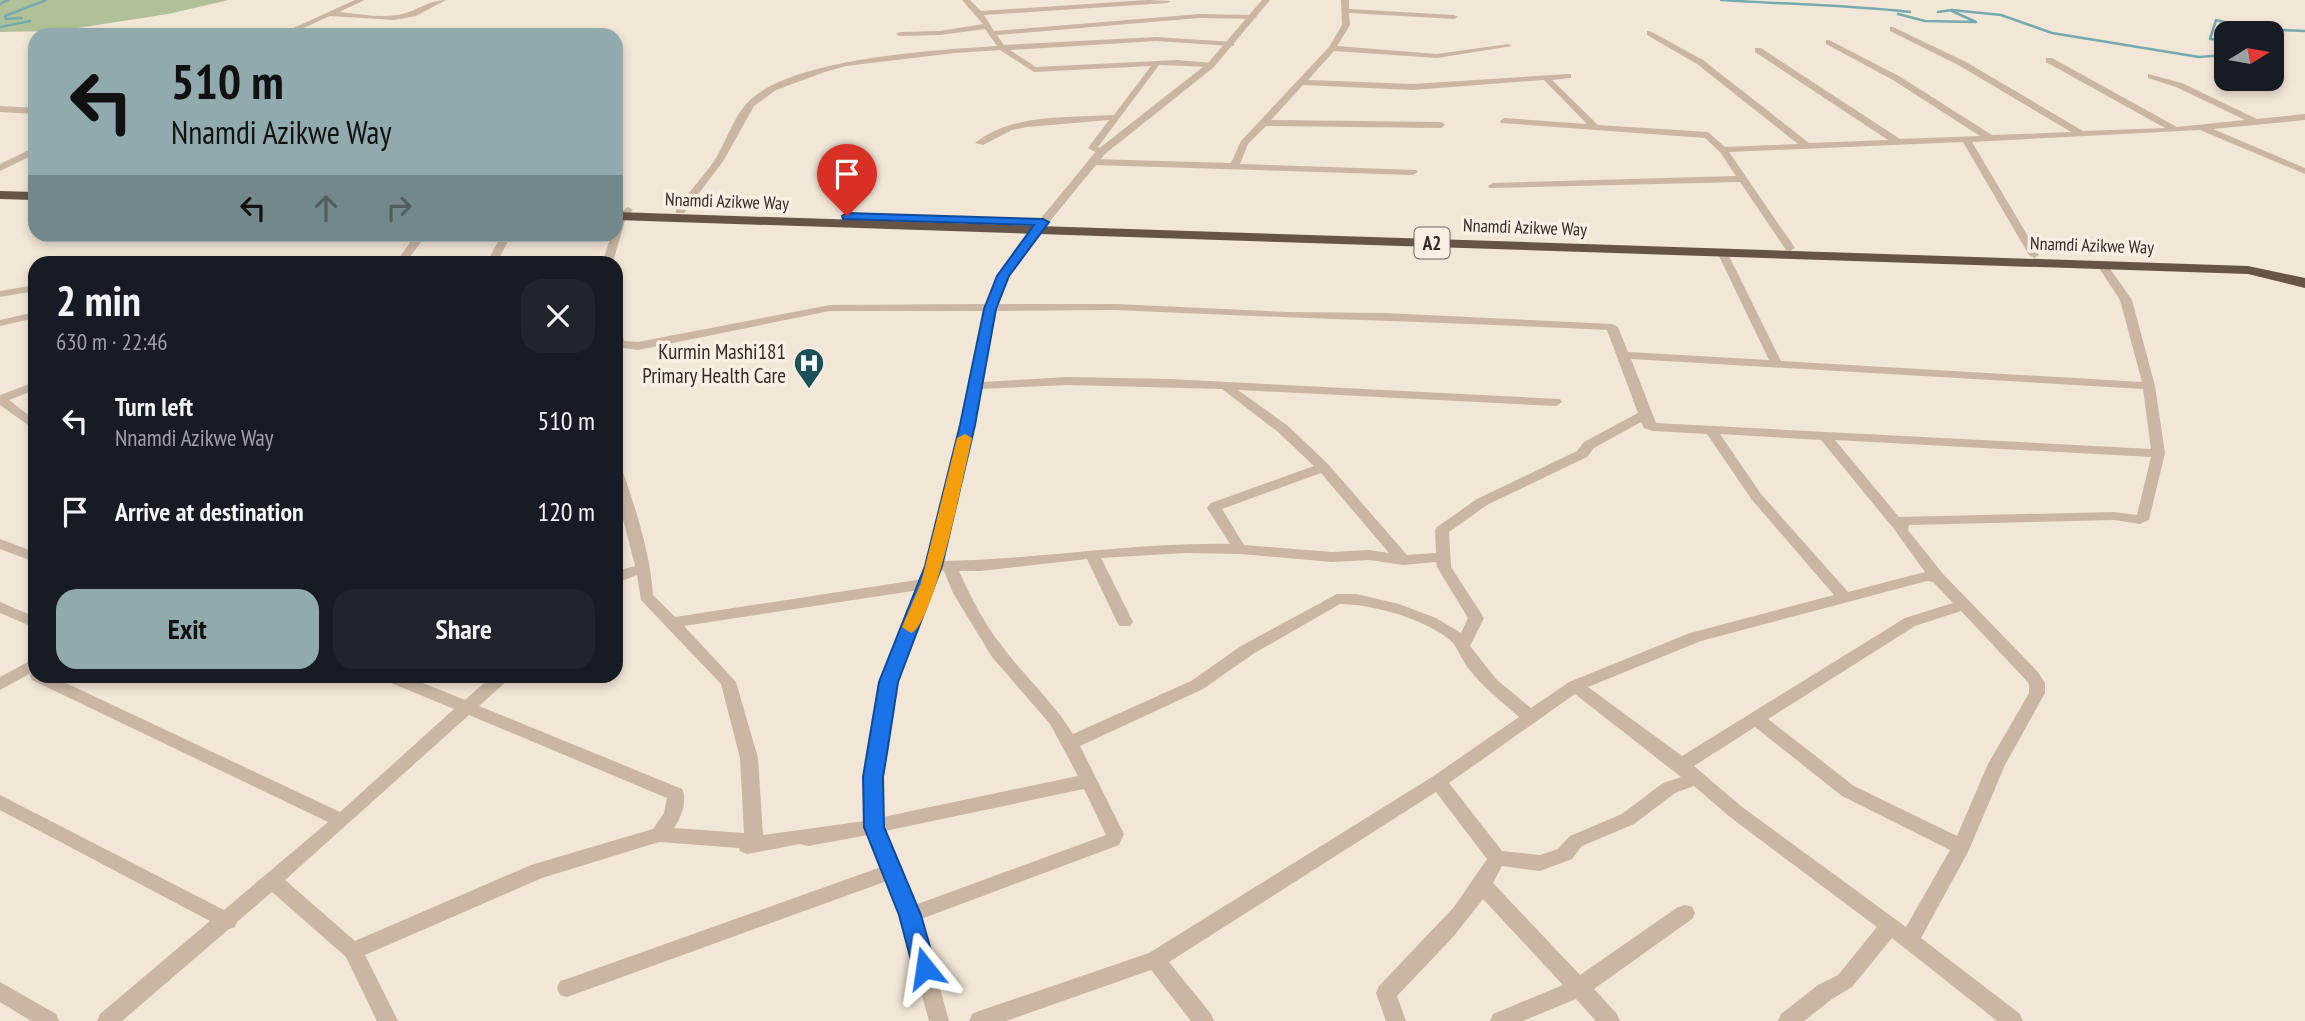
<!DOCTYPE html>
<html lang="en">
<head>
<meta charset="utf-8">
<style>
  body { margin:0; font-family:"PT Sans Narrow",sans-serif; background:#20242c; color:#f1f3f6; height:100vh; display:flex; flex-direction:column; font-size:26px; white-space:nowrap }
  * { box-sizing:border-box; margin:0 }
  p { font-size:23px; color:#9ea1a6 }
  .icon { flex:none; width:38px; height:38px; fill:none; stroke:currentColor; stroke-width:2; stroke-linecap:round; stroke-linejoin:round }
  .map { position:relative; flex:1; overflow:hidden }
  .panel { position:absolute; left:28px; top:256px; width:595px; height:427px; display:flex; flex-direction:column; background:#171b24; border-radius:21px; box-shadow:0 4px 10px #0003 }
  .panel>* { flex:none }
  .top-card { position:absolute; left:28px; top:28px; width:595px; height:214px; border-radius:21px; box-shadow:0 4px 10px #0003; background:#90aaae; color:#111; overflow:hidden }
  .needle { width:46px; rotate:79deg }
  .controls { position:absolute; left:2214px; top:21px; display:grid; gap:14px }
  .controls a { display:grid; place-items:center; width:70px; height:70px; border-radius:14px; background:#171b24; box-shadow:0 4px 10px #0003; font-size:35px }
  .pin { position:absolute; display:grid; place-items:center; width:60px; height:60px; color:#fff; margin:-72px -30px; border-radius:50% 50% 50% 0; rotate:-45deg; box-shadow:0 0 7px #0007 }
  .pin .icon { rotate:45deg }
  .me { position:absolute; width:77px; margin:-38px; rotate:345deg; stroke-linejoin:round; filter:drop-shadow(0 0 5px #0008) }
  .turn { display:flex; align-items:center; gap:24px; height:147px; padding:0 28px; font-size:32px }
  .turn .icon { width:91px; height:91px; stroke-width:2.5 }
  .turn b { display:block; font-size:49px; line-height:60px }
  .lanes { display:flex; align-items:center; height:66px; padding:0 28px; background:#0003; justify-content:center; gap:35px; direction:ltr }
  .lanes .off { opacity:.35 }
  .round { display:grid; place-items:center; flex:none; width:74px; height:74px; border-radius:21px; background:#20242c }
  .overview { display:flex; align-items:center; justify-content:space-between; height:119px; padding:0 28px }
  h1 { font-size:42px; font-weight:700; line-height:52px }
  .primary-button { display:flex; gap:14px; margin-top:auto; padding:14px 28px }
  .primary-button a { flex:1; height:80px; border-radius:21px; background:#90aaae; color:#111; font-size:28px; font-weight:700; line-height:80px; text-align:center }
  .primary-button a+a { background:#20242c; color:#f1f3f6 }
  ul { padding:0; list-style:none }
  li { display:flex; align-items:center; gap:21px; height:91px; padding:0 28px }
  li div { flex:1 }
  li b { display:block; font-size:26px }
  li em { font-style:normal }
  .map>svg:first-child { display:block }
  .green { fill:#b1c197 }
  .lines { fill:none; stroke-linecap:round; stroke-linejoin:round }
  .stream { stroke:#75abaf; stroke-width:2.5 }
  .minor { fill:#cab6a3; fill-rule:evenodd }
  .tertiary { fill:#cab6a3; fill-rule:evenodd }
  .trunk { fill:#665448; fill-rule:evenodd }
  .route { fill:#1a73e8; stroke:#114b97; stroke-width:2 }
  .slow { fill:#f59e0b }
  .labels { text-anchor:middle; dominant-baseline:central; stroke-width:7; stroke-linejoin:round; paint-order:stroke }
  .far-street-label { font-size:18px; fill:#342a25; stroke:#f9f0e3 }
  .shield { fill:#f9f0e3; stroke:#6f655e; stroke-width:2 }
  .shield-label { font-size:19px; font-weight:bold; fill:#342a25 }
  .poi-label { font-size:21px; fill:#342a25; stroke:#f9f0e3; text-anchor:end }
</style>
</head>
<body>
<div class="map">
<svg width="2305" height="1021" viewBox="0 0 2305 1021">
  <rect width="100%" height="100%" fill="#f2e6d7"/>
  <polygon class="green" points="0,0 229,0 168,14 58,31 0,32"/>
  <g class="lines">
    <g class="stream">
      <path d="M1721 0C1784 4 1847 5 1910 12"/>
      <polyline points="0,4 8,0"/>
      <polyline points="1938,12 1952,10 2001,15 2052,33 2199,57 2226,55"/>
      <polyline points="1898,14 1925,21 1976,22 1952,11"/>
      <polyline points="22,18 6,19 5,16 46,0"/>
      <polyline points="0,27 30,21"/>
      <polyline points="2226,41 2210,39 2216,20 2253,29 2305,31"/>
    </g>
    <g class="minor">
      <path d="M355 0H365L339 12C358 14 379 18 397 15 414 13 428 0 446 0L416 16 394 20 330 16 288 35H278Z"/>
      <path d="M962 0H970L981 11 1148 0 1171 1 1167 3 984 15 994 31 1199 14 1253 15 1257 17 1253 19 1199 18 997 35 1004 45 1156 37 1234 42V46H1231L1156 41 1010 50 1036 67 1177 60 1214 63V67H1211L1159 65 1098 147 1106 152 1101 155 1088 148 1109 120 1027 127 1012 130 983 145 975 143C1012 113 1069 118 1114 115L1151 66 1034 72 1000 50 955 53 846 66 825 72 776 90 754 106 724 160 684 213H676V209C689 192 704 176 716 158 726 141 735 115 748 102 791 58 936 50 997 46L985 29 940 35 900 36 896 34 900 32 940 31 983 24Z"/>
      <polygon points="1341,0 1349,0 1349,9 1454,15 1458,17 1454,19 1349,13 1350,25 1337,46 1437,54 1508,44 1512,46 1437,58 1334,51 1308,80 1413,84 1568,74 1571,74 1571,78 1552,80 1598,125 1708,132 1725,147 1798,144 1697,64 1647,35 1647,31 1650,31 1703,60 1809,143 1888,140 1755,52 1755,48 1761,48 1900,139 1980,136 1893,80 1826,44 1826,40 1829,40 1899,76 1992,135 2071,132 1960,66 1890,31 1890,27 1893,27 1966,62 2083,131 2165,128 2046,62 2046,58 2052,58 2177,127 2245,120 2176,87 2148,78 2148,74 2182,83 2257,119 2305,114 2305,120 2213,129 2305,168 2305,174 2200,130 1972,142 2039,255 2034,258 2029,255 1963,142 1729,152 1795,248 1790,251 1786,250 1740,182 1490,188 1488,186 1493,183 1736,176 1720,152 1705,138 1501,123 1500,121 1504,118 1587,124 1544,80 1413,90 1303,85 1271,120 1441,122 1445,125 1441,128 1266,126 1248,144 1240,164 1416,170 1418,172 1413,175 1093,165 1088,162 1093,159 1231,163 1241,141 1329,47 1342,25"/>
      <polygon points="0,106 35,108 35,114 0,112"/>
      <polygon points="35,147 35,154 0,171 0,164"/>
      <polygon points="628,207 633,210 626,217 613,262 603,262 611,234 616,234 616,216"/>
      <path d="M1037 227 1042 230 1008 276 998 304H1116L1286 312 1384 313 1612 324 1618 327 1628 352 1769 360 1717 252 1722 249 1727 252 1781 361 2142 382 2120 300 2097 265 2102 262 2106 263 2132 300 2155 386 2165 453 2149 520 2140 524 2114 520 1909 525 1908 530 1943 574 2038 672 2045 683V693L2005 765 1968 852 1921 938 2020 1014 2023 1021H1997L1892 938 1852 987 1832 999 1804 1021H1778L1781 1014 1818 985 1838 975 1877 927 1730 817 1694 786 1675 793 1634 824 1582 846 1572 859 1540 871 1502 866 1493 883 1580 975 1678 907 1685 905 1692 907 1695 913 1692 919 1594 989 1617 1014 1620 1021H1596L1576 999 1523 1021H1490L1493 1014 1563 985 1483 899 1454 936 1397 996 1406 1021H1386L1376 993 1379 986 1454 907 1487 859 1436 792 1169 962 1211 1014 1214 1021H1191L1151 970 1006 1021H969L972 1014 979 1011 1149 953 1432 777 1519 717C1501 701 1483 687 1468 668 1462 660 1458 648 1451 641 1426 619 1372 604 1340 604L1253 654 1203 689 1080 746 1124 834 1119 845 921 919 949 1021H929L900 915 887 881 567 997 560 995 557 988 560 981 567 979 881 867 868 835 808 846 800 844 747 854 740 851 739 848 659 842 542 878 365 955 398 1021H377L346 957 272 892 237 922 235 927 229 929 122 1021H97L100 1014 210 921 0 810V795L224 910 328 822 32 680 30 676 31 673 0 690V677L35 658V676H51L340 812 454 709 384 680 382 676H405L465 700 492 676H510L508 680 479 706 682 789C688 802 681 817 674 828L744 833 740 758 721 684 641 600 637 575 616 583V571L635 566 616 492V468L623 472C637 513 650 553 653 595L675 617 923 579 956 445 984 311H830L638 350 616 347V328L622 331 624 341 638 342 830 305 986 304 998 276 1033 228ZM1116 310C1280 318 1444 322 1607 330L1638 413 1584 442 1577 451 1477 499 1437 527 1435 530 1436 553 1407 555 1328 464 1288 426 1238 390 1556 406 1562 402 1560 399 1169 379 1068 377 982 382 995 311ZM1631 359 2143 389 2151 449 1656 423ZM1068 385 1222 389 1278 432 1314 466 1211 503 1207 508 1230 544C1133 542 1038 560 942 561L970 445 980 389ZM1641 422 1644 428 1653 431 1707 434 1752 500 1834 595 1690 633 1569 682 1531 708 1497 680 1470 646 1484 618 1451 567 1449 532 1487 505 1587 457 1594 448ZM1720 434 1821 440 1894 529 1925 572 1848 592 1761 494ZM1835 440 2151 457 2137 515 2114 512 1899 517ZM1321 473 1389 553 1369 550 1332 552 1244 545 1222 509ZM1185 553 1240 554 1332 562 1369 560 1403 565 1436 562 1437 567 1468 618 1461 633 1436 618 1399 604 1356 594H1337L1241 646 1191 681 1073 734C1054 703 1027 679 1005 650 986 627 971 598 959 571H980L1087 559 1117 622 1120 626H1130L1133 622 1101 558ZM940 570 944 571 953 593 992 657 1050 724 1078 776 883 817 882 777 897 682ZM1927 581 1933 582 1953 603 1905 618 1682 756 1588 687 1701 641ZM919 590 881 682 864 777 865 821 763 835 758 758 736 682 684 626ZM1961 611 2026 680 2029 684V693L1988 764 1957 836 1854 786 1768 719 1915 626ZM1575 694 1681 777 1663 783 1622 814 1570 836 1558 849 1540 855 1502 851 1449 783ZM469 715 667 798 664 813 653 829 531 865 355 941 285 880ZM1755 727 1842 796 1950 850 1906 927 1742 807 1694 766ZM1084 789 1106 835 915 905 885 831Z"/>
      <polygon points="416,234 427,234 406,262 396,262"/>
      <polygon points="502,234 512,234 497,262 487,262"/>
      <polygon points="35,285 35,291 0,297 0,291"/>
      <polygon points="35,312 35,318 0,326 0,320"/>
      <polygon points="35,382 35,390 9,400 35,420 35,430 0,405 0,395"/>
      <polygon points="0,539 35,552 35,562 0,549"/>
      <polygon points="0,602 35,617 35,628 0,613"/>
      <polygon points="0,982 56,1014 59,1021 31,1021 0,1002"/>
    </g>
    <polygon class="tertiary" points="1262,0 1270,0 1214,67 1105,154 1041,232 1033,232 1033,228 1097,150 1208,63"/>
    <g class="trunk">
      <polygon points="0,191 35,192 35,200 0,199"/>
      <polygon points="616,212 2248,266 2305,278 2305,288 2248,274 616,220"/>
    </g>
  </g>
  <polygon class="route" points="847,213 1043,219 1049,222 1009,276 996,309 975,425 942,566 898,682 887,753 883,777 884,827 921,915 936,968 933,975 925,978 916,975 913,968 899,915 864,827 863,777 867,753 879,682 925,566 960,425 984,309 997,276 1034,225 843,219 842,216"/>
  <path class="slow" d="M965 434 972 438C965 468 934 626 911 633L902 627 921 583 957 438Z"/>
  <defs>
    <g id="hospital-pin" transform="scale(1.575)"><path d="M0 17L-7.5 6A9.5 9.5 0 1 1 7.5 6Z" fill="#1a5057" stroke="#f9f0e3"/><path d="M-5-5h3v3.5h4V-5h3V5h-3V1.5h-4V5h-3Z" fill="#fff"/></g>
  </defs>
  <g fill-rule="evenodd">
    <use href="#hospital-pin" x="809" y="363"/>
  </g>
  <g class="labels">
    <g class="far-street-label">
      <text transform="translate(727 201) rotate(2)">Nnamdi Azikwe Way</text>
      <text transform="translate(1525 227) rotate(2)">Nnamdi Azikwe Way</text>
      <text transform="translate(2092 245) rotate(2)">Nnamdi Azikwe Way</text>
    </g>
    <rect class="shield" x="1414.5" y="227.5" width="35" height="31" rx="5"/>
    <g class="shield-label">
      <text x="1432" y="243">A2</text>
    </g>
    <g class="poi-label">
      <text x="786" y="351">Kurmin Mashi181<tspan x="786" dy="24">Primary Health Care</tspan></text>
    </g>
  </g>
</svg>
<div class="controls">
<a><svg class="needle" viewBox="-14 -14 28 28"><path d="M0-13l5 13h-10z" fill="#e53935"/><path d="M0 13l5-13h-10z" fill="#9ea1a6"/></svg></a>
</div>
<div class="pin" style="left:847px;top:216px;background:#d93025"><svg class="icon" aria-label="arrive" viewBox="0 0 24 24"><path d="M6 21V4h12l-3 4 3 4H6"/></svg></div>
<svg class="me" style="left:925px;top:968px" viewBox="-20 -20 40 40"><path d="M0-17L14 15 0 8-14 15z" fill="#1a73e8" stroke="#fff" stroke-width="4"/></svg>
<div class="top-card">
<div class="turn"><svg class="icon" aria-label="left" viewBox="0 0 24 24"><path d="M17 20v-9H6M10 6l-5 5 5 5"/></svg><div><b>510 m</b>Nnamdi Azikwe Way</div></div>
<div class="lanes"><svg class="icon" aria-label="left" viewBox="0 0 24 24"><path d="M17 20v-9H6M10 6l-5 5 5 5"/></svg><svg class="icon off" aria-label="ahead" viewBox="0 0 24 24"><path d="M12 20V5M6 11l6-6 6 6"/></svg><svg class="icon off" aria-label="right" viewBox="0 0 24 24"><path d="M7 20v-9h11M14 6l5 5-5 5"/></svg></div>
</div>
<section class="panel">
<div class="overview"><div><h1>2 min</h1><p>630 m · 22:46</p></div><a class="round"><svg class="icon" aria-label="close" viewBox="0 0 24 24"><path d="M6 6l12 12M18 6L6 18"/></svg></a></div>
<ul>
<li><svg class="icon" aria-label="left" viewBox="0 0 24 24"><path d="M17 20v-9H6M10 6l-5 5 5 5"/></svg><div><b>Turn left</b><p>Nnamdi Azikwe Way</p></div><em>510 m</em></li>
<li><svg class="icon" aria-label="arrive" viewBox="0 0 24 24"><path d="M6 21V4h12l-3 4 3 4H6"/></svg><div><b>Arrive at destination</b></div><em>120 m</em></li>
</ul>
<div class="primary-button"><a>Exit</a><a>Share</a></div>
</section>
</div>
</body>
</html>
